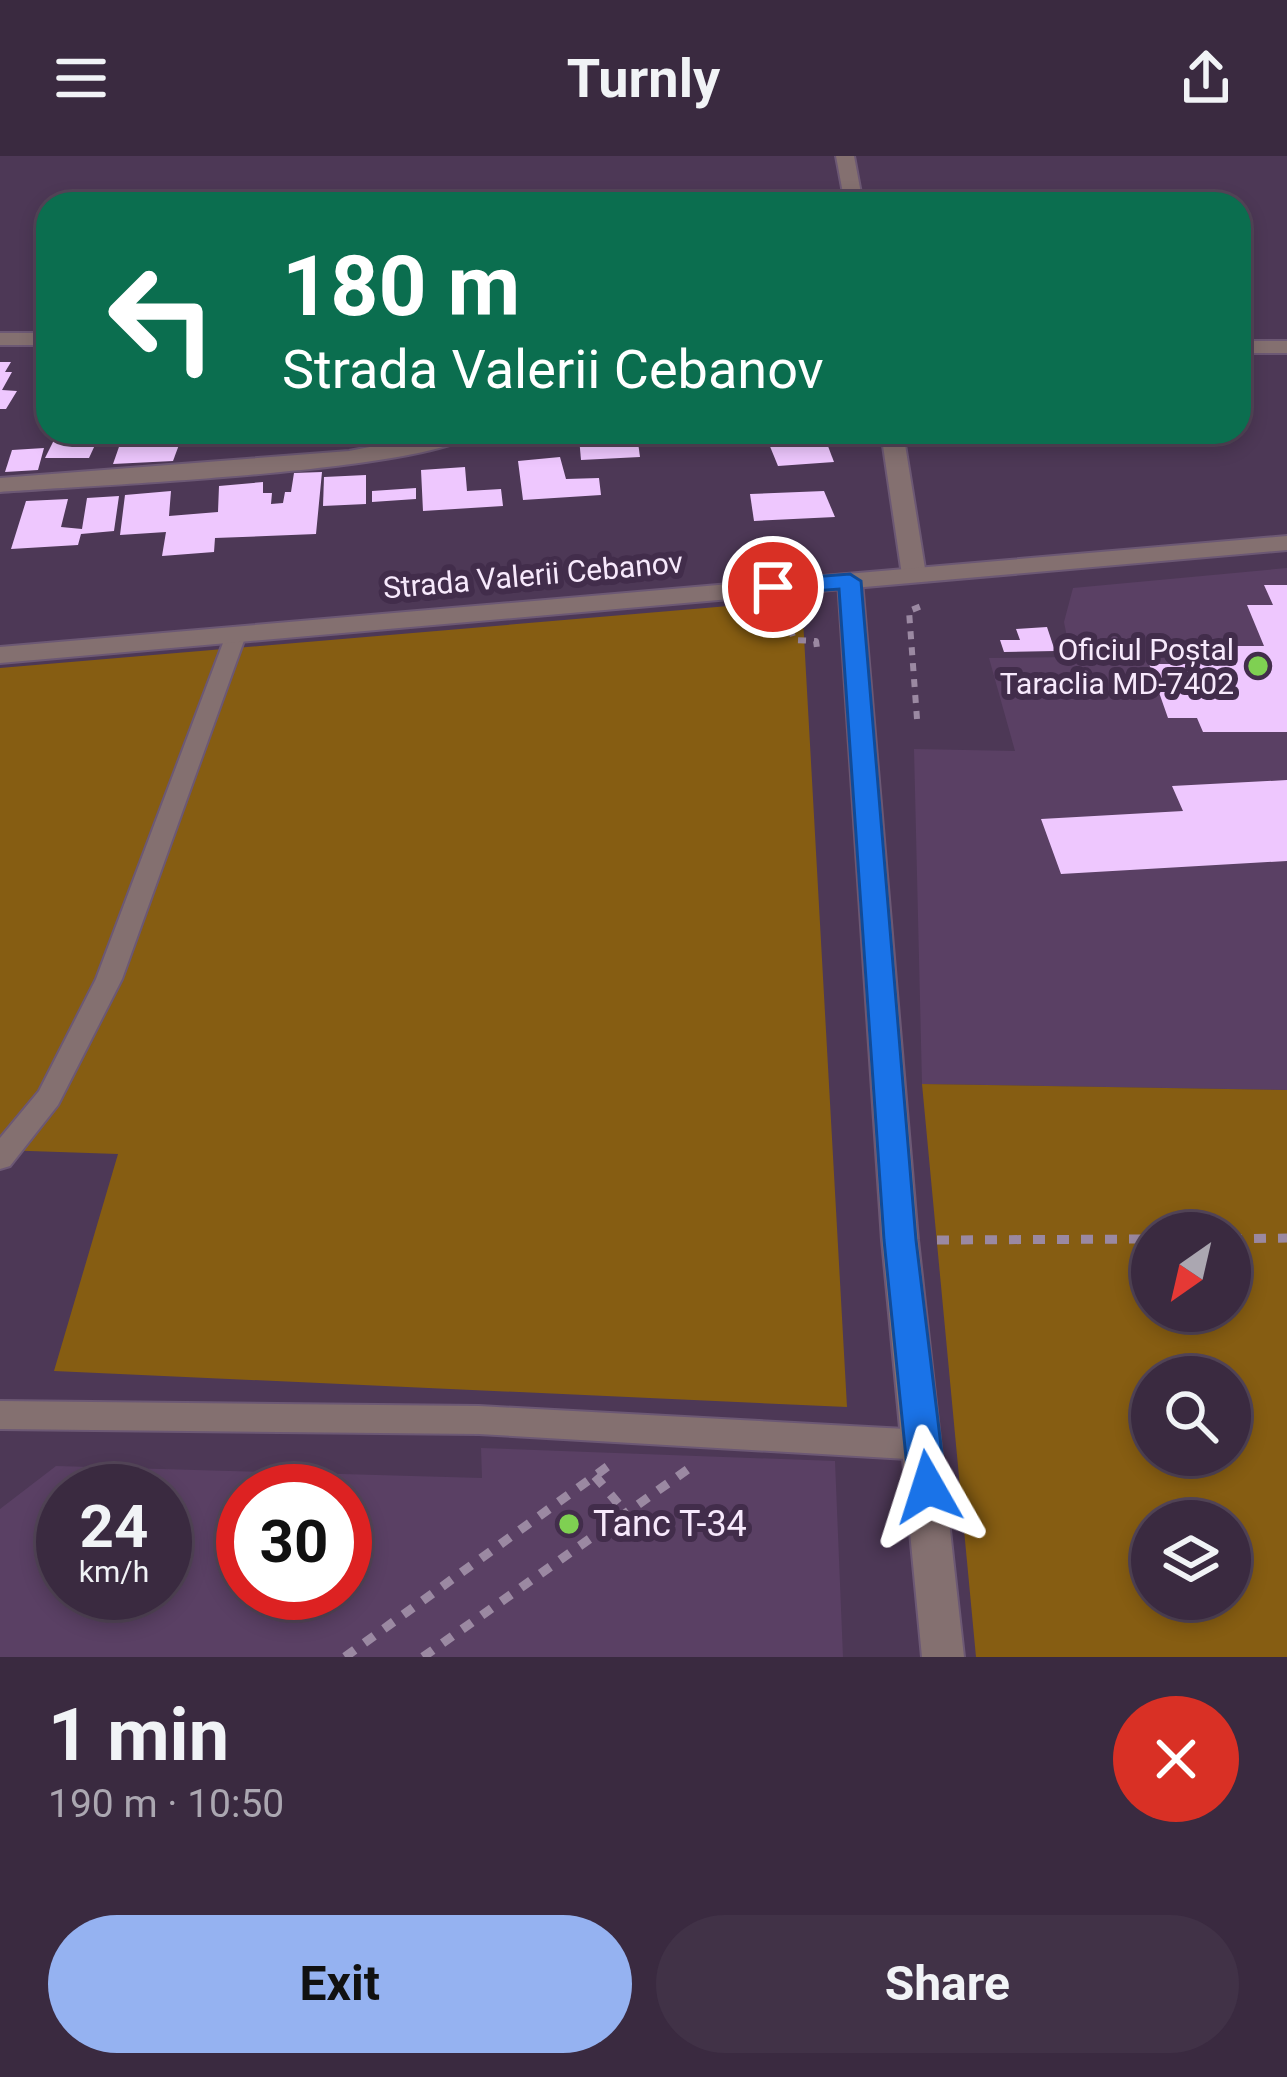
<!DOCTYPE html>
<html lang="en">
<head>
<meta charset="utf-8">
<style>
  body { margin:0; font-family:Roboto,sans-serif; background:#413247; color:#f1f3f6; height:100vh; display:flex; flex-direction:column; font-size:45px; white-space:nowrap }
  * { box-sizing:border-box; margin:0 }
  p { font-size:39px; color:#aba7b1 }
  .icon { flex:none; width:66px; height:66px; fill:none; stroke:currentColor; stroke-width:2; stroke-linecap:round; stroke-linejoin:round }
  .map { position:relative; height:1501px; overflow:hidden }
  .sheet { display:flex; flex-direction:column; background:#3a2a40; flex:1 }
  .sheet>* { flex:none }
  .top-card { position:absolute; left:36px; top:36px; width:1215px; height:252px; border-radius:36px; box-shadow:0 6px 18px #0003,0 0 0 3px #544659; background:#0b6e4f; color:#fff; overflow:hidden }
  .needle { width:78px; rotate:214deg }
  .tools { position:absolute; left:1131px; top:1056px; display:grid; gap:24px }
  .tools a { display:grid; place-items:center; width:120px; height:120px; border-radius:50%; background:#3a2a40; box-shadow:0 6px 18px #0003,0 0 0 3px #544659; font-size:60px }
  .speed { position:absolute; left:36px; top:1308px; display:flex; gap:24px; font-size:60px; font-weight:700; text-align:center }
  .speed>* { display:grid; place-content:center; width:156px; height:156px; border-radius:50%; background:#3a2a40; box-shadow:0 6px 18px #0003,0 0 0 3px #544659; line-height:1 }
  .speed small { font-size:30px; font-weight:400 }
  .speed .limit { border:18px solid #d22; background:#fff; color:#111 }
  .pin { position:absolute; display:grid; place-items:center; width:102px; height:102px; color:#fff; margin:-51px; border:6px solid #fff; border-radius:50%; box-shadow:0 3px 12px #0007 }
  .me { position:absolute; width:132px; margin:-66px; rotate:354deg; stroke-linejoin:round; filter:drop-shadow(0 0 9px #0008) }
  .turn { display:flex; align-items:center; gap:42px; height:252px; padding:0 48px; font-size:54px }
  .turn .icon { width:156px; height:156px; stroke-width:2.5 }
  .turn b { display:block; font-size:84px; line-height:102px }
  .round { display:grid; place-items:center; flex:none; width:126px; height:126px; border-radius:63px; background:#413247 }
  .overview { display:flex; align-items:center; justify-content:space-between; height:204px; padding:0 48px }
  h1 { font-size:72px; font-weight:700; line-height:90px }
  .primary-button { display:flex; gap:24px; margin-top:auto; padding:24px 48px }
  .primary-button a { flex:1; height:138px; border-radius:72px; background:#95b2f1; color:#111; font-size:48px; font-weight:700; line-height:138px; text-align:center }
  .primary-button a+a { background:#413247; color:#f1f3f6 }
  header { display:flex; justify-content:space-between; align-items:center; height:156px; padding:0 48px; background:#3a2a40; font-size:54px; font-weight:700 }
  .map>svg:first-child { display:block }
  .built { fill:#5a4064; fill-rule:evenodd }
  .green { fill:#865d12; fill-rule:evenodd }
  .building { fill:#eec7fe }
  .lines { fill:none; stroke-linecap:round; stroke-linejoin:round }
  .service-casing { stroke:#6c5874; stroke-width:4 }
  .minor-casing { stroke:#6c5874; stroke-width:4 }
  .tertiary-casing { stroke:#6c5874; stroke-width:4 }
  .path-far1 { stroke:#9b89a2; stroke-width:6; stroke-dasharray:8 8; stroke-linecap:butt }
  .path { stroke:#9b89a2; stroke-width:9; stroke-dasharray:12 12; stroke-linecap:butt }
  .service { fill:#847070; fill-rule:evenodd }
  .minor { fill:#847070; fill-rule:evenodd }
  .tertiary { fill:#847070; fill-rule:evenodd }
  .route { fill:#1a73e8; stroke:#114b97; stroke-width:3 }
  .poi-dot { fill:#7fd052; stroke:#422d4b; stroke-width:4.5 }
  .labels { text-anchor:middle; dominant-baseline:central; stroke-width:12; stroke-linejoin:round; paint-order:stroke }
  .street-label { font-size:30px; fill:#f7e9fc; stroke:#422d4b }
  .poi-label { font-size:30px; fill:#f7e9fc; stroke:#422d4b; text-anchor:end }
  .near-poi-label { font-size:36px; fill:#f7e9fc; stroke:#422d4b; text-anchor:start }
</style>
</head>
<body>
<header><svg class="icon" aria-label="menu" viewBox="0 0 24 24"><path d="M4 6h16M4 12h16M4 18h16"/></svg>Turnly<svg class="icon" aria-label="share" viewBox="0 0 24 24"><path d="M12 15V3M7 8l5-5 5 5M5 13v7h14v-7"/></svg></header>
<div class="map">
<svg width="1287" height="1501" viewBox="0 0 1287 1501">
  <rect width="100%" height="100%" fill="#4d3856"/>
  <g class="built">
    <polygon points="1287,412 1287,934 922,928 914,593 1015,595 989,502 1071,501 1064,466 1073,432"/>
    <path d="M481 1292 835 1305 843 1501H0V1353L56 1310 482 1322ZM63 1335H165V1437H63ZM243 1335H345V1437H243Z"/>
  </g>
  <g class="green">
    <polygon points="765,447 803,463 847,1251 54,1215 118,998 0,994 0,512"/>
    <path d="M922 928 1287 934V1501H976ZM1152 1077H1230V1155H1152ZM1152 1221H1230V1299H1152ZM1152 1365H1230V1443H1152Z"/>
  </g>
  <g class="building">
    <polygon points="947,39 948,48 898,48 895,40"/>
    <polygon points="0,206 11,206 5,216 12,216 2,234 17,235 6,253 0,253"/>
    <polygon points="58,276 101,276 89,302 45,302"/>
    <polygon points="256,276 299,276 295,290 251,290"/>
    <polygon points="637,279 640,301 581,304 579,281"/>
    <polygon points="826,285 834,306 778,310 769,288"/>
    <polygon points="180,286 173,305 113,308 120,288"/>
    <polygon points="44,292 38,314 5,316 12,294"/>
    <polygon points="560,301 566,323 599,322 601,339 523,344 518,305"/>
    <polygon points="465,311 467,335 501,333 503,350 423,355 421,314"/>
    <polygon points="322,316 316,378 215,382 214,396 162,400 166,376 120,379 125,339 171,335 169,360 218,356 219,330 263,326 263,337 272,337 271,348 283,347 285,336 291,336 294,317"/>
    <polygon points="366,319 366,348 323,350 324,321"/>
    <polygon points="416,332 416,343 372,346 372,335"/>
    <polygon points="824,335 835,361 754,365 750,338"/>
    <polygon points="119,340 114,375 81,378 78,389 11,393 26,345 68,343 61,371 82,373 87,342"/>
    <polygon points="1264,429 1287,429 1287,576 1203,576 1197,562 1168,562 1149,508 1187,508 1180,490 1264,490 1247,449 1273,449"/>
    <polygon points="1047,471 1055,495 1004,496 1000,484 1020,484 1016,473"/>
    <polygon points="1287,624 1287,705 1061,718 1041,663 1183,655 1172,630"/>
  </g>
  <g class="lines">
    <g class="service-casing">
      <g id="service">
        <polygon points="236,473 246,479 122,823 58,949 10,1010 0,1013 0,982 39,935 96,823 226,479"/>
        <polygon points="0,1245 479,1250 924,1274 935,1279 940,1289 935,1299 924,1304 479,1278 0,1273"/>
      </g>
    </g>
    <g class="minor-casing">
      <g id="minor">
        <polygon points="836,0 854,0 863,48 845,48"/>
        <rect x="0" y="177" width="48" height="12"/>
        <rect x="1239" y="185" width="48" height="12"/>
        <path d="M447 276H477C433 316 79 330 0 336V322L349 295Z"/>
        <polygon points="881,276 903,276 926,419 923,424 914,426 902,419"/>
        <polygon points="850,418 862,425 918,1084 964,1501 922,1501 882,1084 838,425"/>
      </g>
    </g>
    <g class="tertiary-casing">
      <polygon id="tertiary" points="1287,380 1287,394 0,507 0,491"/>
    </g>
    <g class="path-far1">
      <polyline points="781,461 788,465 794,484 816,485 817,492"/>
      <polyline points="917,563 909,455 924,449"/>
    </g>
    <g class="path">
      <polyline points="1230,1083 1287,1082"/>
      <polyline points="937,1084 1152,1083"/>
      <polyline points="595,1320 626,1357"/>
      <polyline points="345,1501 611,1308"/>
      <polyline points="423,1501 691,1311"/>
    </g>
    <use href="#service" class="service"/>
    <use href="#minor" class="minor"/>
    <use href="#tertiary" class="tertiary"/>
  </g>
  <polygon class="route" points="850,418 861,425 916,1084 946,1331 940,1343 928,1348 915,1343 909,1331 884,1084 839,433 773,438 762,431 773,424"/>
  <g class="poi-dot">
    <circle cx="1258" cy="510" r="12"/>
    <circle cx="569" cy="1368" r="12"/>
  </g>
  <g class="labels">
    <g class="street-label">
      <text transform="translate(533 419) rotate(-5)">Strada Valerii Cebanov</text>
    </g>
    <g class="poi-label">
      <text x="1234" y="493">Oficiul Poștal<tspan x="1234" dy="34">Taraclia MD-7402</tspan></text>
    </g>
    <g class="near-poi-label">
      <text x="593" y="1368">Tanc T-34</text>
    </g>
  </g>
</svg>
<div class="tools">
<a><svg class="needle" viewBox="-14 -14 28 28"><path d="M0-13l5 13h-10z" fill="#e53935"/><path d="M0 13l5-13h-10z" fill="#aba7b1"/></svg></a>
<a><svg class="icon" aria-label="search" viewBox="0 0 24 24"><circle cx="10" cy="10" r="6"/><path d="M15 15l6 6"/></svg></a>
<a><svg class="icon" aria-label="layers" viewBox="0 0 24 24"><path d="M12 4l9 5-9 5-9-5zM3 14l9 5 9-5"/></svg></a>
</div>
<div class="speed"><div>24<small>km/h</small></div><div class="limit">30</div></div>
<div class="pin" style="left:773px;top:431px;background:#d93025"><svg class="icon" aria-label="arrive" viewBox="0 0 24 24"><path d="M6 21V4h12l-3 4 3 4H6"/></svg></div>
<svg class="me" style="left:928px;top:1331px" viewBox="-20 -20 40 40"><path d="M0-17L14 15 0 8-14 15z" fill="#1a73e8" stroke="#fff" stroke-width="4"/></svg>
<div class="top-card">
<div class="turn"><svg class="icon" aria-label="left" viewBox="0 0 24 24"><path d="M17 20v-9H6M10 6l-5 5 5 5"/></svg><div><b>180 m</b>Strada Valerii Cebanov</div></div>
</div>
</div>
<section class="sheet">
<div class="overview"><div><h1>1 min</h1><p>190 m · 10:50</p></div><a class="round" style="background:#d93025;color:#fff"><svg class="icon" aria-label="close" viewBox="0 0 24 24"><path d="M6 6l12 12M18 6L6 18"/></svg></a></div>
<div class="primary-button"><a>Exit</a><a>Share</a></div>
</section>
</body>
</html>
